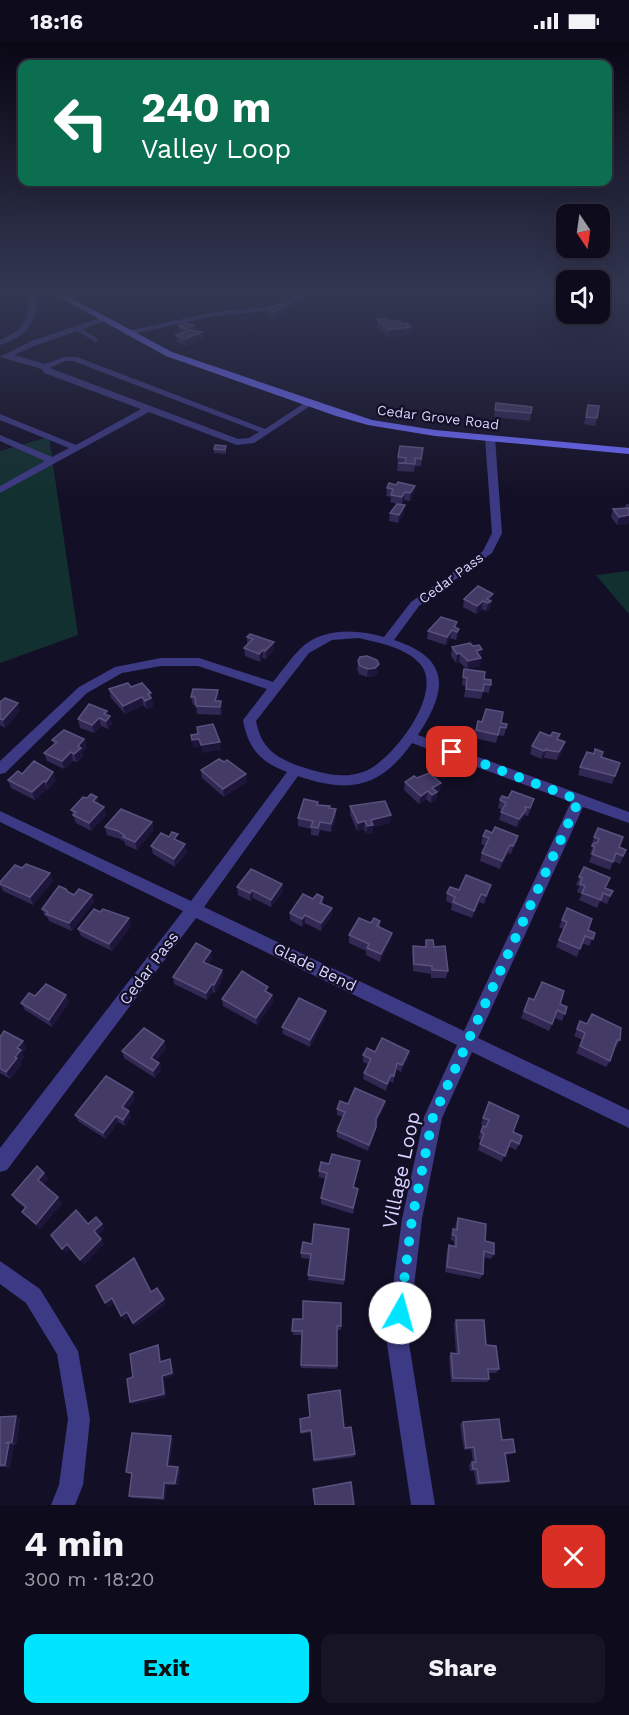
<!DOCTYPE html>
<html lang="en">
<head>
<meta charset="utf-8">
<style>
  body { margin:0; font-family:"Work Sans",sans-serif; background:#171425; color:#f1f3f6; height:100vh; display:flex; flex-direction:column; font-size:22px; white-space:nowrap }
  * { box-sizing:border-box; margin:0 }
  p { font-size:20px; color:#9b9ba3 }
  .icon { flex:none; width:33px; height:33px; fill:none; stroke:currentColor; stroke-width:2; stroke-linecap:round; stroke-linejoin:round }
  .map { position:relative; height:1463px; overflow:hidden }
  .details { display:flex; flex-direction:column; background:#0e0b1c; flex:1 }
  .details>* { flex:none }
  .guide { position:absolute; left:18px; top:18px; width:594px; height:126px; border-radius:12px; box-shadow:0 6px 24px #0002,0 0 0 2px #2e2b3b; background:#0b6e4f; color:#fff; overflow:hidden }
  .needle { width:39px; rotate:167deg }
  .controls { position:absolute; left:556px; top:162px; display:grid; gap:12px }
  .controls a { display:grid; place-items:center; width:54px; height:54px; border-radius:12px; background:#0e0b1c; box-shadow:0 6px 24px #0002,0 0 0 2px #2e2b3b; font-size:30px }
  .pin { position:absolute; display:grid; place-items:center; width:51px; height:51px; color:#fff; margin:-26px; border-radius:12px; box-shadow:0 3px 9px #0006 }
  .me { position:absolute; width:66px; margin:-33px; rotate:7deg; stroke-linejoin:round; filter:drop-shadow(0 0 4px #0008) }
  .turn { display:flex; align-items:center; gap:21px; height:126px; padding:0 24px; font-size:27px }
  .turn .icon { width:78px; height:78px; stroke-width:2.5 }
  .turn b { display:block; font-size:42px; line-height:51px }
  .round { display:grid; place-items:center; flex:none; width:63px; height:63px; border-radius:12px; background:#171425 }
  .overview { display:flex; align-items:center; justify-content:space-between; height:102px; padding:0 24px }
  h1 { font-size:36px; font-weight:700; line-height:45px }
  .button { display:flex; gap:12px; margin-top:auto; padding:12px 24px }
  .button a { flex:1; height:69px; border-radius:12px; background:#00e5ff; color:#111; font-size:24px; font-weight:700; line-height:69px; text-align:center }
  .button a+a { background:#171425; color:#f1f3f6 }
  .status { display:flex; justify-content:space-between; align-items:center; height:42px; padding:0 30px; background:#0e0b1c; direction:ltr }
  .status svg { height:16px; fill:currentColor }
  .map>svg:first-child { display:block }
  .green { fill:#12302f }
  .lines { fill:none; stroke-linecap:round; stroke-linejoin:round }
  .service { stroke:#3d3a85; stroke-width:4 }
  .minor { fill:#3d3a85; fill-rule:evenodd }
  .secondary { fill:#6f6bff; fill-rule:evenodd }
  .wall { fill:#312854 }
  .shaded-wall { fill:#1d163a }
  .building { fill:#433a66; stroke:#5a527e; stroke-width:1.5 }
  .route { stroke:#00e5ff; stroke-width:10; stroke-dasharray:0 18 }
  .labels { text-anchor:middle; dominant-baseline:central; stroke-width:4.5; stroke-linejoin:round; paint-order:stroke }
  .far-street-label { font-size:14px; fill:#d9d4ff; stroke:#130f26 }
  .street-label { font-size:16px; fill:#d9d4ff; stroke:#130f26 }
  .near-street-label { font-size:20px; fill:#d9d4ff; stroke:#130f26 }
</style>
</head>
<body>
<div class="status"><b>18:16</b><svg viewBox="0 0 49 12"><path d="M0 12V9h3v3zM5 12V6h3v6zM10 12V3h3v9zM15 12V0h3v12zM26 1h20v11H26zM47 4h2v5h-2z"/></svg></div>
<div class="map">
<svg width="629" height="1463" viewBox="0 0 629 1463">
  <rect width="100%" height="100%" fill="#130f26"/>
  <g class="green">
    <polygon points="49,395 78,593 0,621 0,409"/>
    <polygon points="629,529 629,572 596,533"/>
  </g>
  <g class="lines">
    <g class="service">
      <polyline points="76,286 96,298"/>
      <polyline points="127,291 215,272 265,267 286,262 300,254 302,250"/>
    </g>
    <g class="minor">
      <path d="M31 250H39C34 281 31 293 0 303V298C27 286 27 278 31 250Z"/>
      <path d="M103 275 107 277 106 279 37 303 14 313 45 322 64 315H77L265 387 306 360 313 362 254 401 237 403 149 370 0 451V444L45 419 0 399V393L52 415 69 406 0 378V372L76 403 141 367 44 331 42 327 0 315 31 299ZM65 319H73L259 390 249 396 238 397 50 326Z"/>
      <path d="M490 393 495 396 502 491 492 511 419 564 394 598C452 617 447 649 418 693L629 770V781L583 765 478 996 629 1068V1086L472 1010 442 1076 422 1177 408 1295 435 1463H411L386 1295 402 1177 424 1075 457 1003 196 876 7 1128 0 1130V1106L183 869 0 780V769L191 859 287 730C260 720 248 706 243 678L267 647 198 624H161L122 631 87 651 5 731 0 732V719L79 645 115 625 161 616H199L273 640C282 629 290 617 300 607 322 585 357 587 384 595L411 560 483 509 492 491 485 396ZM359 596C380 601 407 606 421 623 444 652 391 721 363 730 340 738 318 730 296 723 273 714 261 704 256 679L309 611 332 598ZM412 701 571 760 464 989 204 865 298 734C350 752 380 746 412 701Z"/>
      <polygon points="0,1219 40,1247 78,1309 90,1377 83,1443 75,1463 51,1463 59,1443 68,1377 57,1312 26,1261 0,1242"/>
    </g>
    <polygon class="secondary" points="50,250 60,250 172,310 372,378 435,388 629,406 629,412 435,394 368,383 336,374 166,314"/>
  </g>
  <g class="wall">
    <polygon points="265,267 286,272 273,277 266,274"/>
    <polygon points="377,277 402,282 411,292 387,295 377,284"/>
    <polygon points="179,284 194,284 195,289 202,290 203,297 186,304 177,300 176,293 180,292"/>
    <polygon points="496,361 531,371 530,379 494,375"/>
    <polygon points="588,363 597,376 595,384 584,382"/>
    <polygon points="226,404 226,412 214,411 214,407"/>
    <polygon points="423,406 421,424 415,424 414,430 397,429 398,415"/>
    <polygon points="415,444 414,452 410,459 404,458 402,463 404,471 398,481 389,479 390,471 397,462 390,460 391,455 386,454 387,446"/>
    <polygon points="626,462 629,462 629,481 617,483 611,475 613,467 625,466"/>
    <polygon points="464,557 492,560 491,561 490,567 486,569 482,567 476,572 463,565"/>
    <polygon points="457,580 456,586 458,595 456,598 450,596 446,603 427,597 428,589"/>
    <polygon points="247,595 274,600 274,608 266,617 263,616 260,620 245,614 244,606 247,603"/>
    <polygon points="452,605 481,615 480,624 467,627 459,620 456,621 451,614"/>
    <polygon points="358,619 378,630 375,634 367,635 359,632 357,627"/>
    <polygon points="464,627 484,637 491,638 489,651 483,650 481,657 464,655 466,644 462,643"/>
    <polygon points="131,645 151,651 153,664 147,667 143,663 125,672 111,656 109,647"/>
    <polygon points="191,655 219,656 218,659 221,659 222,667 221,673 197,672 196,663 193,663"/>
    <polygon points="0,660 20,669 5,686 0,683"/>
    <polygon points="107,669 112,682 108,687 101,684 94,691 80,686 78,677"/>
    <polygon points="478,679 507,682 504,694 498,693 496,701 474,696"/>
    <polygon points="84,697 87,706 82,710 83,714 77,720 73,719 64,727 47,719 44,711 54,703 52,698"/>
    <polygon points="559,697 563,708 557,718 544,716 544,715 541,717 530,712 532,704"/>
    <polygon points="601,715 620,721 612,742 578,733 580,725"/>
    <polygon points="224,720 247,740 224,755 202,736 201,728"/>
    <polygon points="22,732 56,738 48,748 47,747 35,758 11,746 8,738"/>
    <polygon points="417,736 440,749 437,750 436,758 431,761 426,757 419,762 404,748 405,740"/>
    <polygon points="97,755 99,762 106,773 91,789 76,781 71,768 87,756"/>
    <polygon points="500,758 532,766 528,774 525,773 517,785 499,778 502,768 498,766"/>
    <polygon points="318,763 336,767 336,775 331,790 320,788 318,794 311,793 311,787 298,784 298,776"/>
    <polygon points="350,764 391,773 390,781 373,785 373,791 366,792 364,787 357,789 350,772"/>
    <polygon points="152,780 153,788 137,808 125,803 125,800 120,797 107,793 105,785"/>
    <polygon points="598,786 619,805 626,808 620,822 613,819 610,828 589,820 592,813 590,812 593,804 591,803"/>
    <polygon points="492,791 518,794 516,802 511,812 508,811 500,827 480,819 482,811 486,804 481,802 483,794"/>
    <polygon points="169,795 179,799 187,810 175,825 153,812 151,804"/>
    <polygon points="584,825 605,846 613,849 607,862 600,859 597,866 579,858 582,852 577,850 579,844 576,843"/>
    <polygon points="53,839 33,863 3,849 0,843 0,840"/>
    <polygon points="237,845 283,849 271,865 253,856 250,859 238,853"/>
    <polygon points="459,848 489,851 484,862 479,860 472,876 451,868 452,862 446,859 447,851"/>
    <polygon points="68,850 74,853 92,853 94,860 72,889 49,879 48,876 45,874 42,867"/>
    <polygon points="323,855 323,862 332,866 331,874 321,889 305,881 302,885 290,878 290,871 313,857"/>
    <polygon points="567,866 588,888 595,891 589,904 582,901 577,915 556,905 563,887 559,885"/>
    <polygon points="100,870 131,884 112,909 81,894 78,887"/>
    <polygon points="380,879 380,885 391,898 380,920 366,913 366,909 349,901 349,893 371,881"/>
    <polygon points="426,898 434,905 448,929 446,936 431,936 431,932 413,929 412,912 413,904 425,905"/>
    <polygon points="212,917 208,922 222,928 223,935 215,951 213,950 207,958 174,942 173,935"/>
    <polygon points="268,951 272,953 273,960 257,983 223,964 222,957"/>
    <polygon points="35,954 69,960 52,985 25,968 21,961"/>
    <polygon points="529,956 534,958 560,962 567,965 562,979 555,976 549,989 521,976"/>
    <polygon points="326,969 325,976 310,1005 283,992 282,985"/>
    <polygon points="580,979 620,998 616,1005 614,1005 610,1019 606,1025 576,1011 582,998 574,994"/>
    <polygon points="0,995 26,1006 22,1011 24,1015 20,1021 21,1023 10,1037 0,1031"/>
    <polygon points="164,999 166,1006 156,1019 159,1021 161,1028 155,1036 124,1016 122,1009"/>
    <polygon points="409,1009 408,1016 401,1030 396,1027 393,1041 390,1039 386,1049 363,1037 364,1031 368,1022 363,1020 363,1013 375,1010"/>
    <polygon points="135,1057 127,1068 131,1075 125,1084 118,1080 106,1097 79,1080 75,1073"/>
    <polygon points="385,1059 384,1066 376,1081 375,1091 368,1109 337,1095 337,1089 343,1075 337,1073 337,1067 348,1062"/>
    <polygon points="489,1060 513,1090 519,1102 516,1108 508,1104 502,1120 478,1108 481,1098 478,1096 481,1090 486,1085 481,1082"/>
    <polygon points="329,1122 359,1125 354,1145 358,1147 353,1172 321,1162 321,1156 326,1137 319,1135 319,1129"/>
    <polygon points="44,1131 48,1137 43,1143 62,1161 40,1187 27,1175 22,1170 25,1166 16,1159 12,1153"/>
    <polygon points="458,1176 485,1199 494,1212 491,1217 484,1215 483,1232 480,1237 445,1230 447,1208 449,1203 454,1205 454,1199 451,1198 451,1192 453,1187 455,1187 456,1181"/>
    <polygon points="349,1187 344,1243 308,1238 310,1217 301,1216 301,1211 312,1202"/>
    <polygon points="293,1277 341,1284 341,1288 337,1288 337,1327 301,1326 302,1293 293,1293"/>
    <polygon points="456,1278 486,1303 499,1327 496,1331 489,1331 489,1337 487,1340 451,1340 449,1315 451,1311 456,1311 454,1282"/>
    <polygon points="0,1375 20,1376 17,1402 12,1403 14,1404 10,1425 0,1425"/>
    <polygon points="310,1375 344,1386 355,1412 354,1415 314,1420 311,1390 301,1392 300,1377"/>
    <polygon points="463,1380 502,1398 515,1410 512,1412 505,1413 509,1439 506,1441 476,1443 474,1429 470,1429 469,1422 473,1420 471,1407 464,1408 460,1382"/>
    <polygon points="173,1396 169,1425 180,1427 178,1443 167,1443 165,1458 132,1456 129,1454 132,1432 129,1432 126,1430"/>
  </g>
  <g class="shaded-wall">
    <polygon points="285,265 286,272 273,277 273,270"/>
    <polygon points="194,284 195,291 187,294 186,287"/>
    <polygon points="411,285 411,292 387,295 388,288"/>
    <polygon points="202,290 203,297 186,304 185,297"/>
    <polygon points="415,444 414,452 410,459 410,451"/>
    <polygon points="405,450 404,458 402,463 402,455"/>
    <polygon points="405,463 404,471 398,481 399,473"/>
    <polygon points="629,473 629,481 617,483 619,475"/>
    <polygon points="493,552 490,567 486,569 488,561 487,557"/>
    <polygon points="483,559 482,567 476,572 477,564"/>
    <polygon points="459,587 458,595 456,598 457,590"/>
    <polygon points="452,588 450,596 446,603 447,595"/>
    <polygon points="274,600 274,608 266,617 265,609"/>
    <polygon points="482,607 481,615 476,609"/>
    <polygon points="263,608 263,616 260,620 259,612"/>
    <polygon points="460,611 459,620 456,621 457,612"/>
    <polygon points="481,616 480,624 467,627 468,619"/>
    <polygon points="379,622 378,630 375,634 367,635 368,627"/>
    <polygon points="218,648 219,656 217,665 215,659"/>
    <polygon points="151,651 153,664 147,667 145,659 148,652"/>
    <polygon points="142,655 143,663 125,672 123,664"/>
    <polygon points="221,659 222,667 221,673 220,665"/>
    <polygon points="18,661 20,669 5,686 3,678"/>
    <polygon points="107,669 109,676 110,674 112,682 108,687 104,672"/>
    <polygon points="99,676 101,684 94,691 92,683"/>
    <polygon points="84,697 87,706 82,710 83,714 77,720 74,712 78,704"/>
    <polygon points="199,697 200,705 193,706 192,698"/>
    <polygon points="220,700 221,708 202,711 201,703"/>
    <polygon points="565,700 563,708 557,718 559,710"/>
    <polygon points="547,706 544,715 541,717 544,709"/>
    <polygon points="71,710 73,719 64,727 62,719"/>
    <polygon points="53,730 56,738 48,748 46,740"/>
    <polygon points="246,732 247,740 224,755 223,747"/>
    <polygon points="44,739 47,747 35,758 32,750"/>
    <polygon points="441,741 440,749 437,750 436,758 431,761 432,746"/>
    <polygon points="428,749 426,757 419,762 421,754"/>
    <polygon points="97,755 99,763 93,759"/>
    <polygon points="534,757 532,766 528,774 530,766"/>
    <polygon points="104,765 106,773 91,789 89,781"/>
    <polygon points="336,767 336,775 331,790 331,782"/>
    <polygon points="526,768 524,776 517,785 519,777"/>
    <polygon points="391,773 390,781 373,785 373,791 366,792 367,784 371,778"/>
    <polygon points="365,779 364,787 357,789 358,781"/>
    <polygon points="152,780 153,788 137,808 135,800"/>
    <polygon points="518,794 516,802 511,812 513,804"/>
    <polygon points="185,802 187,810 175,825 174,817"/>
    <polygon points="510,803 508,811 500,827 502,819"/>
    <polygon points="50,831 53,839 33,863 30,855"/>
    <polygon points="282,842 283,849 271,865 271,858"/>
    <polygon points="491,843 489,851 484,862 486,854"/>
    <polygon points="252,848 253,856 250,859 250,851"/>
    <polygon points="481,852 479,860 472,876 474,869"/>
    <polygon points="92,853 94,860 72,889 69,881"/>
    <polygon points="332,866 331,874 321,889 321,881"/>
    <polygon points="305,873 305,881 302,885 302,877"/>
    <polygon points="129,876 131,884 112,909 109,902"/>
    <polygon points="392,891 391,898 380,920 381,912"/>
    <polygon points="211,909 212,917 204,927 203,920"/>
    <polygon points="222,928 223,935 215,951 214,943"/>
    <polygon points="212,942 213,950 207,958 206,951"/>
    <polygon points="66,953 69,960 52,985 49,978"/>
    <polygon points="272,953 273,960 257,983 256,976"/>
    <polygon points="326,969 325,976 310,1005 310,998"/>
    <polygon points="23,999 26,1006 22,1011 24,1015 20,1021 21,1023 10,1037 6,1030 15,1015 17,1006"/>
    <polygon points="164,999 166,1006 153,1023 151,1016"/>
    <polygon points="409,1009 408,1016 401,1030 402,1023"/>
    <polygon points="159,1021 161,1028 155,1036 153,1029"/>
    <polygon points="391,1033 390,1039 386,1049 387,1042"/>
    <polygon points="133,1050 135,1057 125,1071 122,1065"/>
    <polygon points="385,1059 384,1066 375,1083 376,1077"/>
    <polygon points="129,1069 131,1075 125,1084 123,1078"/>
    <polygon points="116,1074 118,1080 106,1097 103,1091"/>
    <polygon points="376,1085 375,1091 368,1109 369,1103"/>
    <polygon points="44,1131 48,1137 42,1144 38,1138"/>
    <polygon points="58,1155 62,1161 40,1187 36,1182"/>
    <polygon points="102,1182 105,1187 97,1194 94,1189"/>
    <polygon points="101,1197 104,1202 84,1223 80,1218"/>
    <polygon points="67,1202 70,1207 66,1212 62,1207"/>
    <polygon points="112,1256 115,1261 108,1266 105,1261"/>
    <polygon points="164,1257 166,1262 135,1285 133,1281"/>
    <polygon points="127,1270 130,1274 124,1279 121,1274"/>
    <polygon points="158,1303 160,1307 162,1324 160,1320"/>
    <polygon points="170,1317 172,1320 174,1334 164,1337 167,1355 133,1363 130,1360 162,1334"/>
    <polygon points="16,1374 20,1376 17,1402 12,1400"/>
    <polygon points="171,1394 173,1396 169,1426 167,1424"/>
    <polygon points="9,1401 14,1404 10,1425 5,1423"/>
    <polygon points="178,1425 180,1427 178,1443 175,1441"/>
    <polygon points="164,1441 167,1443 165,1458 163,1456"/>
  </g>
  <g class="building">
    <polygon points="278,262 285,265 273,270 265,267"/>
    <polygon points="387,276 391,280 399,278 402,282 407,281 411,285 388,288 377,277"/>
    <polygon points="187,281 194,284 186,287 179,284"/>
    <polygon points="189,288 202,290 185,297 176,293"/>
    <polygon points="496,361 532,365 531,371 495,368"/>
    <polygon points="588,363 599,364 597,376 586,375"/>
    <polygon points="215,403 226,404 225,408 214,407"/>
    <polygon points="400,404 423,406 421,417 415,416 415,422 398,421 405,421 406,416 398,415"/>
    <polygon points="398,440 415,444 410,451 405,450 402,455 391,453 393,447 387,446 389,441 396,443"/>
    <polygon points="397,462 405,463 399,473 390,471"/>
    <polygon points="629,466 629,473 619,475 613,467"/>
    <polygon points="478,544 493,552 487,557 491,559 488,561 483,559 477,564 464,557"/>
    <polygon points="441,575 457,580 454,585 459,587 457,590 452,588 447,595 428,589"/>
    <polygon points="250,592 274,600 265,609 263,608 259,612 244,606 253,597 247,595"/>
    <polygon points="470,601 473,604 479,603 482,607 476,609 481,616 468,619 460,611 457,612 452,605"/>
    <polygon points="367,614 377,618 379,622 375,626 368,627 360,624 358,619 360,615"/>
    <polygon points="464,627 485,630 484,637 491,638 491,643 484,642 483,649 466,647 467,636 463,635"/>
    <polygon points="128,641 131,645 142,641 151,651 148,652 151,656 145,659 142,655 123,664 109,647"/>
    <polygon points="193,647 218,648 215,659 221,659 220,665 196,664 195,655 191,655"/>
    <polygon points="5,656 18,661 3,678 0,677 0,660"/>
    <polygon points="89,662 107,669 104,672 110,674 106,679 99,676 92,683 78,677"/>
    <polygon points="486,667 503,670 501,681 507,682 506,686 500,685 498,693 476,688 478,679 482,680"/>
    <polygon points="213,682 220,700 201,703 199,697 192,698 191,693 198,692 197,685"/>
    <polygon points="64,688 84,697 78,704 81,706 74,712 71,710 62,719 44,711 57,700 52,698"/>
    <polygon points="540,690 550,694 553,690 560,692 557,697 565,700 559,710 546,708 547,706 544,709 532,704"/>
    <polygon points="595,707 603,710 601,715 620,721 615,734 580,725 587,710 594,712"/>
    <polygon points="219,717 224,720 227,718 246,732 223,747 201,728"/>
    <polygon points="34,719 53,730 46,740 44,739 32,750 8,738 18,729 22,732"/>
    <polygon points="429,731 441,741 432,746 437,750 432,753 428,749 421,754 405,740 414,734 417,736"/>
    <polygon points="512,749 534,757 530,766 525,765 526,768 519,777 501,770 506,761 500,758 502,754 508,756"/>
    <polygon points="91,752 97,755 93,759 104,765 89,781 73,773 76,770 71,768 83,755 87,756"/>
    <polygon points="304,757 318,760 317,763 330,764 329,766 336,767 331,782 320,780 318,786 311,785 313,779 298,776"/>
    <polygon points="385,759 391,773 371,778 373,783 367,784 365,779 358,781 350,764"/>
    <polygon points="121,767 152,780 135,800 123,795 125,794 118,789 105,785"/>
    <polygon points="495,785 518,794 513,804 510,803 502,819 482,811 489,796 483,794 486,788 492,791"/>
    <polygon points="598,786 623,795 619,805 626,808 623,814 616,811 613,820 592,812 595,805 592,804 594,801 597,801 599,797 594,795"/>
    <polygon points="172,790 178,792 174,797 185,802 174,817 151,804 161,791 169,795"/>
    <polygon points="26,822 50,831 30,855 0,842 0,840 15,823 22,826"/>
    <polygon points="584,825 610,836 605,846 613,849 610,854 603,851 601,858 582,851 585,844 580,842 582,836 579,835"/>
    <polygon points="251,827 282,842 271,858 252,848 250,851 237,845"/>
    <polygon points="466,833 491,843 486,854 481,852 474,869 453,860 455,855 447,851 450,845 459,848"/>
    <polygon points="59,844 66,847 68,850 74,853 79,847 92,853 69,881 46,872 48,870 42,867"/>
    <polygon points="303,852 313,857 317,852 323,855 320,861 332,866 321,881 305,873 302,877 290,871"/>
    <polygon points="567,866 592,877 588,888 595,891 593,897 585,894 580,907 559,898 567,880 562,878"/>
    <polygon points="94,867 100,870 103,867 129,876 109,902 78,887"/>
    <polygon points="359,876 371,881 374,876 380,879 377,884 392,891 381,912 367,906 369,902 349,893"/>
    <polygon points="426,898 433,898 434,905 445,904 448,929 432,928 432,924 414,922 413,904 426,905"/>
    <polygon points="196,901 211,909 203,920 222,928 214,943 212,942 206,951 173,935"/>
    <polygon points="242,929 268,945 265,949 272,953 256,976 222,957"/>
    <polygon points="542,940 564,949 560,962 567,965 565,972 557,968 552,982 524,969 529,956 534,958"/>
    <polygon points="46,942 66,953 49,978 21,961 29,951 35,954"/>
    <polygon points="299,956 326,969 310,998 282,985"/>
    <polygon points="592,972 621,986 620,998 617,998 610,1019 580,1004 585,991 577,987 580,979 587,982"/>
    <polygon points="144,986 164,999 151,1016 159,1021 153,1029 122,1009"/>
    <polygon points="4,989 23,999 17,1006 21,1008 15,1015 17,1016 6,1030 0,1026 0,995"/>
    <polygon points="382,996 409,1009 402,1023 397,1021 394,1034 391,1033 387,1042 364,1031 371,1017 363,1013 367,1006 375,1010"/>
    <polygon points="106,1034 133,1050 122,1065 129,1069 123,1078 116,1074 103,1091 75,1073"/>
    <polygon points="355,1046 385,1059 376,1077 376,1085 369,1103 337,1089 345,1070 337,1067 340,1059 348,1062"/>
    <polygon points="489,1060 519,1074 513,1090 522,1094 519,1102 511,1098 505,1114 480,1102 484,1092 481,1090 483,1084 486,1085 489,1078 483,1076"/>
    <polygon points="332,1112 360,1119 353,1145 358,1147 353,1166 321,1156 327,1131 319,1129 321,1120 329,1122"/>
    <polygon points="37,1124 44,1131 38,1138 58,1155 36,1182 22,1170 26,1165 12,1153"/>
    <polygon points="76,1168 88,1182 96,1175 102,1182 94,1189 101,1197 80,1218 67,1202 62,1207 51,1193"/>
    <polygon points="458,1176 486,1182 485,1199 494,1201 494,1212 484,1209 483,1232 447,1225 449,1203 456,1205 456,1194 453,1193 453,1187 457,1188"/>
    <polygon points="314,1182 349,1187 344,1238 308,1233 311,1212 301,1211 303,1200 312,1202"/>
    <polygon points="134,1216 151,1250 157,1246 164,1257 133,1281 127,1270 121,1274 112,1256 105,1261 96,1244"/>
    <polygon points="303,1259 341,1261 341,1284 337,1284 337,1324 301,1323 302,1289 292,1289 293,1277 303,1277"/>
    <polygon points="456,1278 484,1278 486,1303 496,1304 499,1327 488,1327 489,1337 453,1336 451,1311 459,1312"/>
    <polygon points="158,1303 160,1320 170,1317 172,1331 162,1334 164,1352 130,1360 127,1337 133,1335 130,1312"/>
    <polygon points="340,1348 344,1386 351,1385 355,1412 314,1418 311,1388 301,1390 300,1377 310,1375 308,1353"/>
    <polygon points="16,1374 12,1400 5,1401 9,1401 5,1423 0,1423 0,1375"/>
    <polygon points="499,1377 502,1398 513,1397 515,1410 505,1411 509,1439 479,1441 477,1427 473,1427 472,1420 476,1420 474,1405 466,1406 463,1380"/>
    <polygon points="132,1391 171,1394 167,1424 178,1425 175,1441 164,1441 163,1456 129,1454 132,1431 126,1430"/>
    <polygon points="351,1440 354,1463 315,1463 313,1447"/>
  </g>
  <linearGradient id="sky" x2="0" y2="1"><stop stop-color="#0a0815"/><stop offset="0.55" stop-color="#333752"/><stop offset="1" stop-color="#333752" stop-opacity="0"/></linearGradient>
  <rect width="629" height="455" fill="url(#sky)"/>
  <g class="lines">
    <polyline class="route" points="400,1271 412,1177 433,1075 579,758 452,710"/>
  </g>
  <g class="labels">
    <g class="far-street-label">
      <text transform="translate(438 375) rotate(7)">Cedar Grove Road</text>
      <text transform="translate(451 536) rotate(-36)">Cedar Pass</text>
    </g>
    <g class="street-label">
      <text transform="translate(315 925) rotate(26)">Glade Bend</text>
      <text transform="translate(149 926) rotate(-53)">Cedar Pass</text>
    </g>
    <g class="near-street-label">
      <text transform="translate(401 1128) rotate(-78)">Village Loop</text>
    </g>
  </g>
</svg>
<div class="controls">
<a><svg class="needle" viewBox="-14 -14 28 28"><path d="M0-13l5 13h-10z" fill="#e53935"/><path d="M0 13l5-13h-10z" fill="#9b9ba3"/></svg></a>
<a><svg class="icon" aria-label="sound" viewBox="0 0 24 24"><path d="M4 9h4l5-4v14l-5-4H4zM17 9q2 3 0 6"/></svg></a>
</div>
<div class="pin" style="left:452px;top:710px;background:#d93025"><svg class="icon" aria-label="arrive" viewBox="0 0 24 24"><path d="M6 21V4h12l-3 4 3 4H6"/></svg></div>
<svg class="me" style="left:400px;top:1271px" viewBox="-20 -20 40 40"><circle r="19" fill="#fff"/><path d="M0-13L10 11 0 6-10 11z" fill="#00e5ff"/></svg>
<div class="guide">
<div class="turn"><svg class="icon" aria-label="left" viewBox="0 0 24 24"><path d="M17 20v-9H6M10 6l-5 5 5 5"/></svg><div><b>240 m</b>Valley Loop</div></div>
</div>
</div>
<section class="details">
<div class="overview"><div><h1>4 min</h1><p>300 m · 18:20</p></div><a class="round" style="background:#d93025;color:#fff"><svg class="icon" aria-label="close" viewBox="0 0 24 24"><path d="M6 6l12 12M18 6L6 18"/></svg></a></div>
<div class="button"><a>Exit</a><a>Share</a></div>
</section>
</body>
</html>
